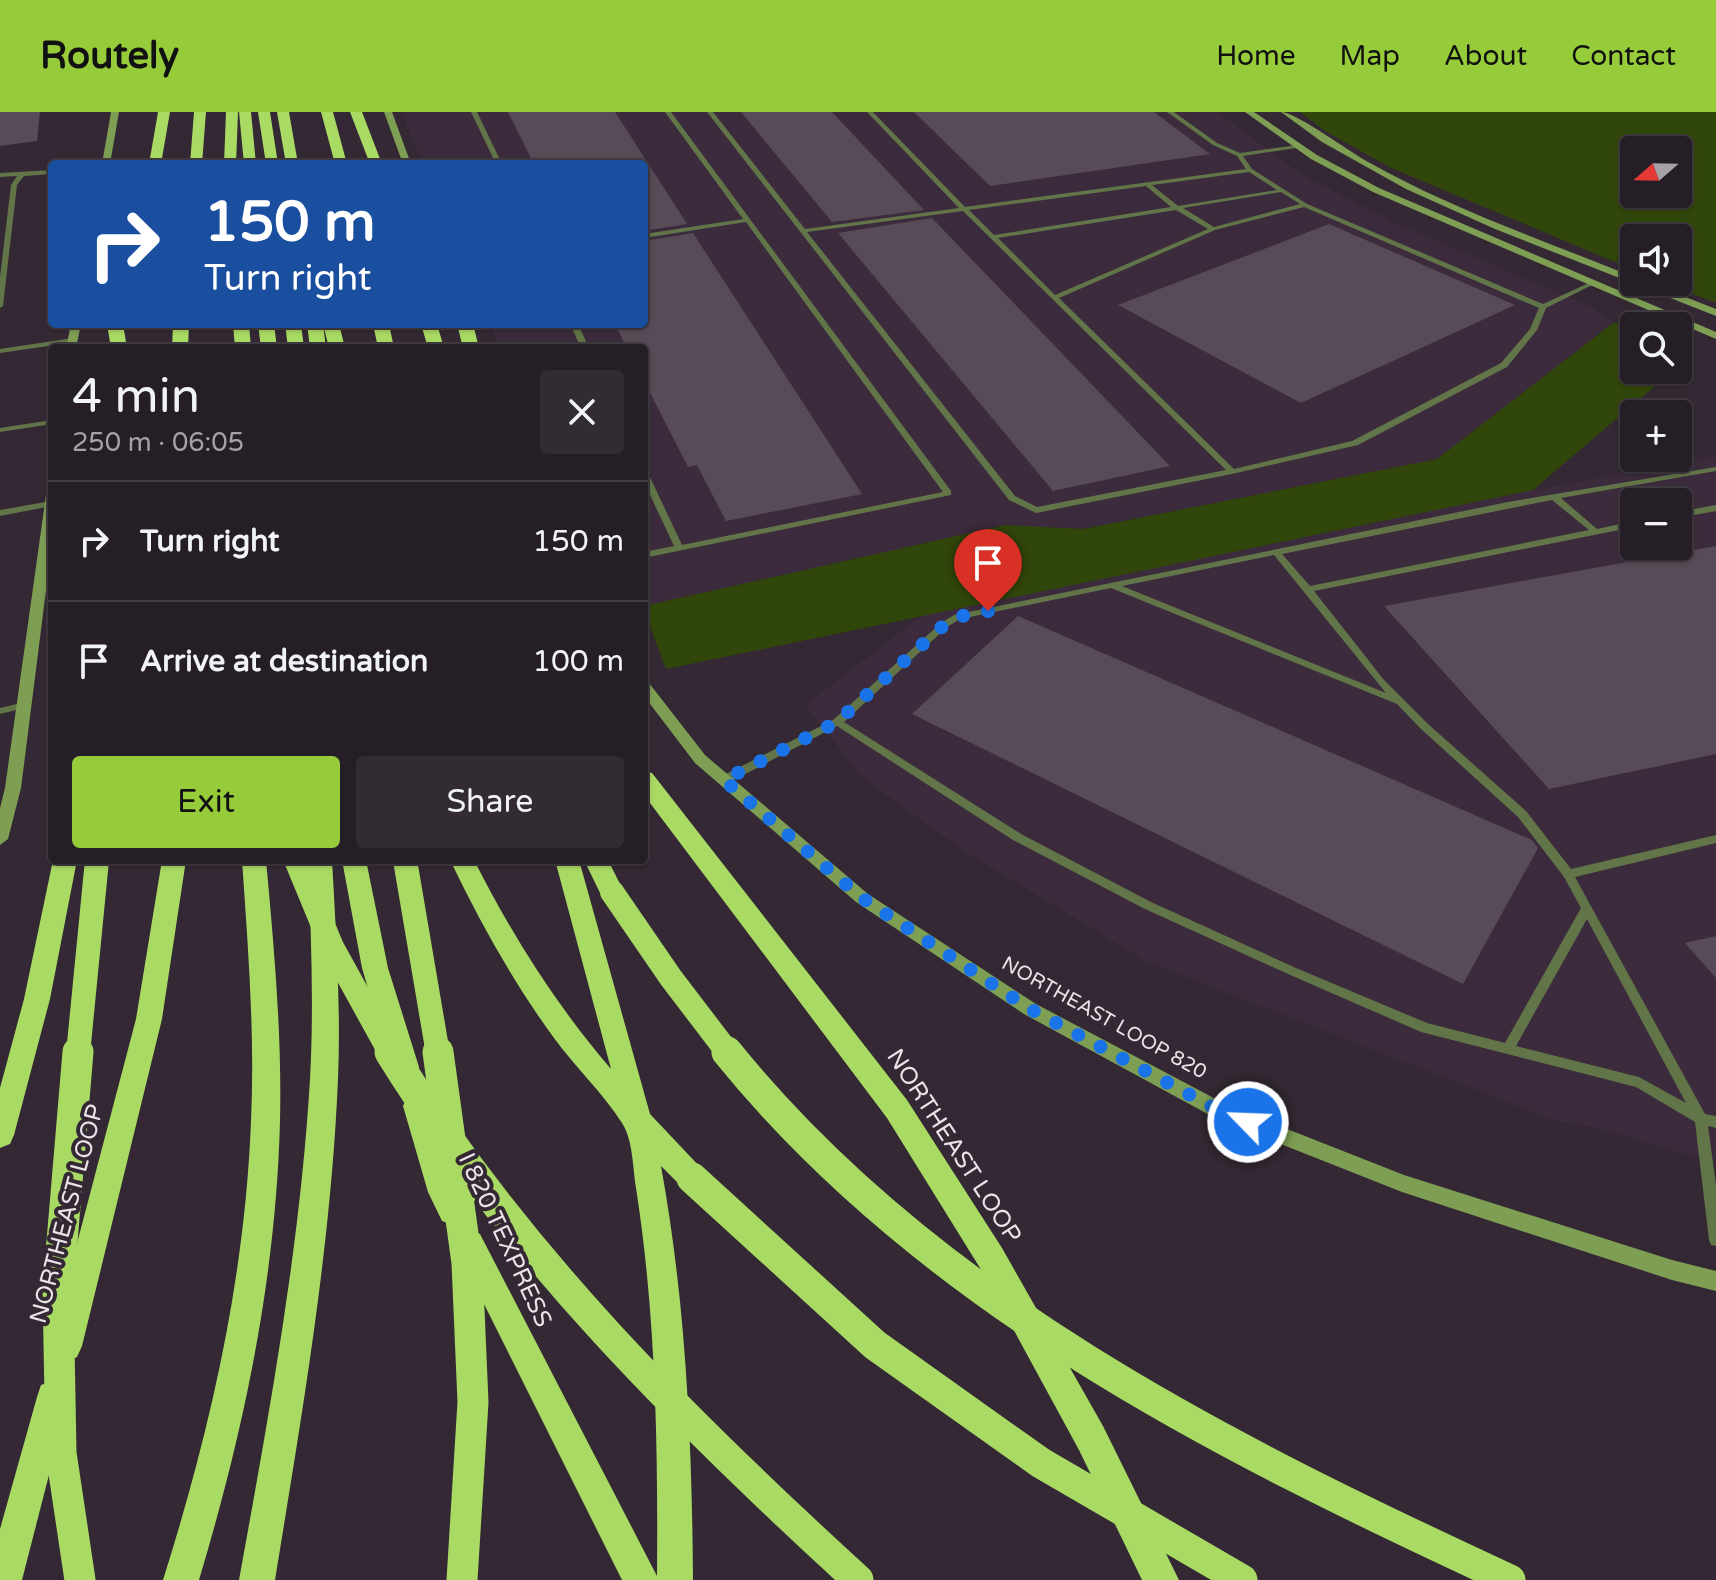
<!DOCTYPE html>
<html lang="en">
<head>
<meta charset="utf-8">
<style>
  body { margin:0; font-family:"Varela Round",sans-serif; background:#322b32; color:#f1f3f6; height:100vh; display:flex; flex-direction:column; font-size:30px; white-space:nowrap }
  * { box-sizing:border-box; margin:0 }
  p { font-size:26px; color:#a4a2a7 }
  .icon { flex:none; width:44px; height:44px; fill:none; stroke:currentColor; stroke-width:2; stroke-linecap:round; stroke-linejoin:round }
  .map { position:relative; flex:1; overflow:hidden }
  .drawer { position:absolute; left:48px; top:232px; width:600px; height:520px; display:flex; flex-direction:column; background:#261e26; border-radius:8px; box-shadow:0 2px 6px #0004,0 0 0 2px #423c43 }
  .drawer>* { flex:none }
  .hud { position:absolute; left:48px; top:48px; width:600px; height:168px; border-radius:8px; box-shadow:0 2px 6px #0004,0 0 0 2px #423c43; background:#1a4fa0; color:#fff; overflow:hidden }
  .needle { width:52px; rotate:250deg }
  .buttons { position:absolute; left:1620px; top:24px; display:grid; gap:16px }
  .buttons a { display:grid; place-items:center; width:72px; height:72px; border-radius:8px; background:#261e26; box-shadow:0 2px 6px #0004,0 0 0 2px #423c43; font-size:40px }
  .pin { position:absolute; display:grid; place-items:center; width:68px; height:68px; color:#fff; margin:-82px -34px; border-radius:50% 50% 50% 0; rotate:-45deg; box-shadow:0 0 8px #0007 }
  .pin .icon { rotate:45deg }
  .me { position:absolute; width:88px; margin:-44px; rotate:294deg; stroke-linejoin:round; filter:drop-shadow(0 0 6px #0008) }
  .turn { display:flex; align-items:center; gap:28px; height:168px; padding:0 24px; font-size:36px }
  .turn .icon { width:104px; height:104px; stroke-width:2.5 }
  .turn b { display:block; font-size:56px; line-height:68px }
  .round { display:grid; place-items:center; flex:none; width:84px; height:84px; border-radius:8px; background:#322b32 }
  .headline { display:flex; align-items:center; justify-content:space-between; height:136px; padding:0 24px }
  h1 { font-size:48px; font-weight:600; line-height:60px }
  .primary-button { display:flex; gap:16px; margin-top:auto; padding:16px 24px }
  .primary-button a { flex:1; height:92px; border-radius:8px; background:#96cc3a; color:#111; font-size:32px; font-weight:600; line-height:92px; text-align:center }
  .primary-button a+a { background:#322b32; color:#f1f3f6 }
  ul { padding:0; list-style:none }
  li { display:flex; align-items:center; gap:24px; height:120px; padding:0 24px; border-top:2px solid #423c43 }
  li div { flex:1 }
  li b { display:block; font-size:30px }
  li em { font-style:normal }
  header { display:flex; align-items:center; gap:48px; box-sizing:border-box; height:112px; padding:0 40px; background:#96cc3a; color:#111 }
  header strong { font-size:38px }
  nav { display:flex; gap:44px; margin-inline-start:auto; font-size:28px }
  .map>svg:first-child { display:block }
  .built { fill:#3c2b3c; fill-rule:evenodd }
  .green { fill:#31460b; fill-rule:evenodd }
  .building { fill:#584b58 }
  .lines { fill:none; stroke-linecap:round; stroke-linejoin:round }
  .lane { fill:#617548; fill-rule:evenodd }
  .secondary { fill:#7e9e54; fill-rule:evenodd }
  .highway { fill:#a9da63; fill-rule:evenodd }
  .highway-bridge-far1 { stroke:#a9da63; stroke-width:24 }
  .highway-bridge { stroke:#a9da63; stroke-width:31 }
  .route { stroke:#1a73e8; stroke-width:14; stroke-dasharray:0 25.2 }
  .labels { text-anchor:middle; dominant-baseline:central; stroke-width:8; stroke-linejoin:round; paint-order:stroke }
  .street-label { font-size:20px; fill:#eae3ea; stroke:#332833 }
  .near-street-label { font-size:24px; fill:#eae3ea; stroke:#332833 }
</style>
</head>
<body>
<header>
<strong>Routely</strong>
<nav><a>Home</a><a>Map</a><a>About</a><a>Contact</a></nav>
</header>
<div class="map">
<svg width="1716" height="1468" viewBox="0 0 1716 1468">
  <rect width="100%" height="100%" fill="#332833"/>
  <g class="built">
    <polygon points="401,0 1217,0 1304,64 1398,112 1591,195 1613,211 1437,347 1083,417 1005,413 644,494 644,236 500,236 490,212 644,212 644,52 423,52"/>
    <path d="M1716 345V1051L1600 1017 1554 1008 1147 850 961 737 862 665 805 593 921 504 1533 378ZM1634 390H1678V434H1634Z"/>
  </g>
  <g class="green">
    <path d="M1300 0H1716V191L1662 170H1678V126H1634V158L1389 55 1325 19ZM1634 38H1678V82H1634Z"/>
    <polygon points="1642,207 1662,214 1634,214 1634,258 1674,258 1533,378 666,557 644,499 644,494 1005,413 1083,417 1437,347 1613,211"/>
  </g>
  <g class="building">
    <polygon points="0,0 40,0 37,29 0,34"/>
    <polygon points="508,0 615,0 687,112 644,119 644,52 534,52"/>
    <polygon points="741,0 832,0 924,98 832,110"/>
    <polygon points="914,0 1154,0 1210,42 990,74"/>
    <polygon points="932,106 1170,354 1053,379 838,121"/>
    <polygon points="1329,112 1515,193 1301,291 1118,193"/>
    <polygon points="693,121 862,382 726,409 697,353 688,355 644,269 644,236 627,236 615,212 644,212 644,129"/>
    <polygon points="1716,434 1716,642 1549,677 1384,494"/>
    <polygon points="1018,504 1532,728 1538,736 1463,872 912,602"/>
    <polygon points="1716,824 1716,866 1685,831"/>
  </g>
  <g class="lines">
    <g class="lane">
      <polygon points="471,0 477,0 502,52 496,52"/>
      <polygon points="665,0 671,0 951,379 951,383 644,446 644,440 674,434 644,370 644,359 648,361 682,433 943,380 746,110 644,126 644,122 743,107"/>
      <path d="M707 0H713L805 117 959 96 867 0H873L965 95 1246 57 1237 44 1213 33 1167 0H1174L1217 31 1240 41 1298 33V35L1296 36 1243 44 1252 57 1307 92 1543 192 1591 170 1596 171 1546 196 1537 218 1507 255 1358 333 1232 362 1036 401 1009 388ZM1249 60 1277 78 1178 94 1152 73ZM1146 74 1171 95 994 123 969 98ZM1281 80 1300 92 1214 115 1183 96ZM1304 95 1539 196 1530 217 1501 251 1352 329 1234 357 1059 186 1215 118ZM1176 98 1208 117 1055 183 998 126ZM963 99 1226 358 1037 395 1015 384 807 120Z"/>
      <polygon points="52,58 52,62 24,64 17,73 3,194 0,196 0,165 11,73 17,64 0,65 0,61"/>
      <polygon points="570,212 578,212 589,236 581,236"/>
      <polygon points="73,226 77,228 76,230 0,241 0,237"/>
      <polygon points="52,308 52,312 0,320 0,316"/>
      <path d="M1716 355V359L1561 386 1597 417 1634 409V415L1314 479 1384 568 1428 612 1526 699 1571 757 1716 723V731L1575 765 1705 1002 1716 1004V1016L1708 1014 1716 1073V1134L1711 1133 1709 1128 1695 1010 1636 975 1421 920 1288 862 1143 796 1013 728 837 614 728 671 724 672 719 668 720 665 833 608 941 511 954 503 1508 390ZM1552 388 1589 418 1310 474 1282 442ZM1274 443 1386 581 1122 474ZM1111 476 1397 592 1420 616 1518 705 1564 765 1581 796 1505 931 1427 911 1296 856 1151 790 1021 722 844 610 947 515 960 507ZM1587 807 1686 991 1639 965 1516 934Z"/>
      <polygon points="51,389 52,394 0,404 0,398"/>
      <polygon points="1716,393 1716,399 1678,406 1678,400"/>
      <polygon points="25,590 30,593 29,595 0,602 0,596"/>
    </g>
    <g class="secondary">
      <polygon points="111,0 119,0 110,52 102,52"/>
      <polygon points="384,0 392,0 411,52 403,52"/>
      <polygon points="1245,0 1254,0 1317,43 1379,76 1716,220 1716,227 1373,80 1311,47"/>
      <path d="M1281 0C1296 0 1351 41 1370 51 1454 98 1545 129 1634 165V170H1647L1716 197V204L1495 117 1406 77 1322 30Z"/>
      <polygon points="71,212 81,212 76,236 66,236"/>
      <polygon points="52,379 52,431 21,676 8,727 0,733 0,696 5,676 46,383"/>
      <polygon points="644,569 649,571 705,643 868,782 1036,892 1229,994 1404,1063 1672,1148 1716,1159 1716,1179 1672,1168 1402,1080 1215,1006 1024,902 856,790 695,651 644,584"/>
    </g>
    <g class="highway">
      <polygon points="158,0 170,0 161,52 149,52"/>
      <polygon points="194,0 206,0 202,52 190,52"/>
      <polygon points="226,0 238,0 236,52 224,52"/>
      <polygon points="239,0 251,0 256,52 244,52"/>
      <polygon points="258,0 270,0 278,52 266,52"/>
      <polygon points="277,0 289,0 298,52 286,52"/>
      <polygon points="321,0 333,0 347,52 335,52"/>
      <polygon points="350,0 362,0 382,52 370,52"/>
      <polygon points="107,212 123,212 127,236 111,236"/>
      <polygon points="173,212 189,212 188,236 172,236"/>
      <polygon points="233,212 249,212 251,236 235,236"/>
      <polygon points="258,212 274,212 277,236 261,236"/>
      <polygon points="285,212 301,212 304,236 288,236"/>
      <polygon points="307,212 323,212 326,236 310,236"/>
      <polygon points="323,212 339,212 345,236 329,236"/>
      <polygon points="373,212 389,212 394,236 378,236"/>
      <polygon points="421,212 437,212 444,236 428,236"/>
      <polygon points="457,212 473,212 479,236 463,236"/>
      <polygon points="644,659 652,661 907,988 1002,1136 1103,1314 1179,1468 1142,1468 1079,1338 980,1156 887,1006 644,683"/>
      <polygon points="53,748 77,748 50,887 14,1023 10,1032 0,1036 0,976 24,887"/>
      <polygon points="162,748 186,748 162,907 82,1234 77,1245 66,1250 55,1245 50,1234 136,907"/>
      <path d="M242 748H266C274 835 282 922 280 1009 276 1166 244 1318 199 1468H163C210 1319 245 1166 251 1009 255 922 248 835 242 748Z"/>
      <path d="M308 748H332C336 821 341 894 338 967 331 1135 302 1302 275 1468H239C269 1302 300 1136 310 967 314 894 311 821 308 748Z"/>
      <polygon points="342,748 366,748 388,856 419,955 415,963 405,967 395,963 391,955 362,856"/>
      <path d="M450 748H474C512 823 556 893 611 957L555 748H579L650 1002 702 1057 707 1066 702 1075 692 1079 682 1075 661 1054C686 1191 692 1329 693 1468H622L454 1132 458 1122 469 1118 480 1122 657 1464C658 1334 656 1204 636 1076 633 1058 633 1027 622 1011 603 981 575 955 554 926 513 870 480 810 450 748Z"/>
      <polygon points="584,748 608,748 624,780 621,787 612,789 603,787"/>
      <polygon points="417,982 427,985 431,994 457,1077 468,1099 464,1109 453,1113 442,1109 428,1080 403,994 407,985"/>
      <polygon points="53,1269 65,1273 69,1285 22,1468 0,1468 0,1417 37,1285 41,1273"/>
    </g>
    <g class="highway-bridge-far1">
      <polyline points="296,748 332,835 391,942"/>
      <polyline points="405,748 438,942"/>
      <polyline points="612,780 671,866 729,942"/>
      <polyline points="78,942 97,748"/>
    </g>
    <g class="highway-bridge">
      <polyline points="78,940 58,1177 61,1341 80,1468"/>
      <path d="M390 940C516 1143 683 1308 858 1468"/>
      <polyline points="438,940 467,1151 473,1290 462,1468"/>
      <path d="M727 940C929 1190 1225 1336 1510 1468"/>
      <polyline points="692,1066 875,1233 1041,1351 1242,1468"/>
    </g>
  </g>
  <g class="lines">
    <polyline class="route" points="988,499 957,505 944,513 837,610 724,668 862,786 1030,897 1222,1000 1248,1010"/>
  </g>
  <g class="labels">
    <g class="street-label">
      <text transform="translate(1104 906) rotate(29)">NORTHEAST LOOP 820</text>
    </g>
    <g class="near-street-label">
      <text transform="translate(954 1034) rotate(57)">NORTHEAST LOOP</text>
      <text transform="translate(67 1102) rotate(-75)">NORTHEAST LOOP</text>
      <text transform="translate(505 1128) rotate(65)">I 820 TEXPRESS</text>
    </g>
  </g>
</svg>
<div class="buttons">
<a><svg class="needle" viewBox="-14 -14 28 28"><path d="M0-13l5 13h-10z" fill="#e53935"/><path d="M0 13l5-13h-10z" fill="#a4a2a7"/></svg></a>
<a><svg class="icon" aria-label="sound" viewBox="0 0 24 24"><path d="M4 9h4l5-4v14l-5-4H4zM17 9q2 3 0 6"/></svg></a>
<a><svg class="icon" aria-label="search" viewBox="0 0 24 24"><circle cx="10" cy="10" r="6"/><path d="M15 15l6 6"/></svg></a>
<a>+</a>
<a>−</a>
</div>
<div class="pin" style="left:988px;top:499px;background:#d93025"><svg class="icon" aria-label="arrive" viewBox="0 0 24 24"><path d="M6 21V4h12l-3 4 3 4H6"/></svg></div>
<svg class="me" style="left:1248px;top:1010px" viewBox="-20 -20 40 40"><circle r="17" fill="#1a73e8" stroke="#fff" stroke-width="3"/><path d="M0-11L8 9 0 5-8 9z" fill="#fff"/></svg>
<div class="hud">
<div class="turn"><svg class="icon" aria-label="right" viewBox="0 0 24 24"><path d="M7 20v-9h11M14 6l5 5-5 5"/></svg><div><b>150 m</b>Turn right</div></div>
</div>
<section class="drawer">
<div class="headline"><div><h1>4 min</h1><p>250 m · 06:05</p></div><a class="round"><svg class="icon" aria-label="close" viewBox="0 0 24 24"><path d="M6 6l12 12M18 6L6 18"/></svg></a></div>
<ul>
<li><svg class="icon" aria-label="right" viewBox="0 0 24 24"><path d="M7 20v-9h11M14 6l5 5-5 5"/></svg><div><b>Turn right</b></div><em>150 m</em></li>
<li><svg class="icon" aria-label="arrive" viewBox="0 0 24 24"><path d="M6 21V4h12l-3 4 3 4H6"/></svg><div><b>Arrive at destination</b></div><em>100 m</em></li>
</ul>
<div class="primary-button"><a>Exit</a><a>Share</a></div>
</section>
</div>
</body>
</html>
